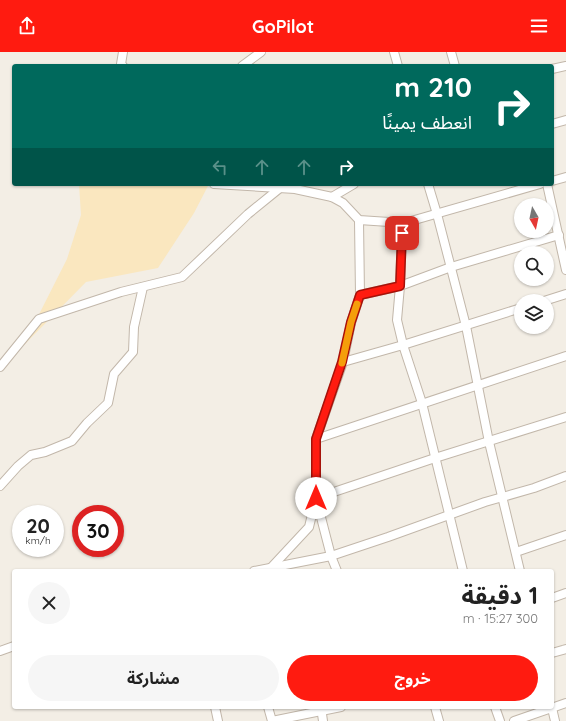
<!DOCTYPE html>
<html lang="ar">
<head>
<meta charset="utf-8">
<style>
  body { margin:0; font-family:Quicksand,"Noto Sans Arabic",sans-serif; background:#f6f6f6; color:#222; direction:rtl; height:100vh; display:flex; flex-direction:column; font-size:15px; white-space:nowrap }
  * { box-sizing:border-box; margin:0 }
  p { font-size:13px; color:#767676 }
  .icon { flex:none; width:22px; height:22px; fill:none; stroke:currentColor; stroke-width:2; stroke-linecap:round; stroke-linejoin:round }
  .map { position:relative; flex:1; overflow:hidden; direction:ltr }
  .drawer { position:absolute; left:12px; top:517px; width:542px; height:140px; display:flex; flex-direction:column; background:#fff; border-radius:4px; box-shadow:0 1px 3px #0004; direction:rtl }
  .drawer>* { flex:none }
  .guide { position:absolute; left:12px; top:12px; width:542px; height:122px; border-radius:4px; box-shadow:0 1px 3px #0004; direction:rtl; background:#00695c; color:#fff; overflow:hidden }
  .needle { width:26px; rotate:171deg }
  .fabs { position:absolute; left:514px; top:146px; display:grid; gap:8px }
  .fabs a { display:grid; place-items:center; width:40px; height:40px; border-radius:50%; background:#fff; box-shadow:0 1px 3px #0004; font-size:20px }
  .speed { position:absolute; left:12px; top:453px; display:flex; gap:8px; font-size:20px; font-weight:700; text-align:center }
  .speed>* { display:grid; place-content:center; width:52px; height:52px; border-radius:50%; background:#fff; box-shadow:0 1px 3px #0004; line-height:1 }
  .speed small { font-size:10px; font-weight:400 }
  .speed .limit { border:6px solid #d22; background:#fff; color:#111 }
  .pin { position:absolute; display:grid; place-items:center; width:34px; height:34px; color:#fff; margin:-17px; border-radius:8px; box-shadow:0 2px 6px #0006 }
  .me { position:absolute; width:44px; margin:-22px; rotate:0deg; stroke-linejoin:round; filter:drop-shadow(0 0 3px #0008) }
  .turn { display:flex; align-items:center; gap:14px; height:84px; padding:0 16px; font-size:18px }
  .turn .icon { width:52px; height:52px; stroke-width:2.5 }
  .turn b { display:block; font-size:28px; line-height:34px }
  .lanes { display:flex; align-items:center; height:38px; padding:0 16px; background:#0003; justify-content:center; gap:20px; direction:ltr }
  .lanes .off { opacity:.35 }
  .round { display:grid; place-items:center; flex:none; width:42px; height:42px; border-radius:21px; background:#f6f6f6 }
  .summary { display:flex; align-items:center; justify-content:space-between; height:68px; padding:0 16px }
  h1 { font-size:24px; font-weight:700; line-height:30px }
  .cta { display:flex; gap:8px; margin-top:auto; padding:8px 16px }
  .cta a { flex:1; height:46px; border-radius:24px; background:#ff1b10; color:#fff; font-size:16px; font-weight:700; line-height:46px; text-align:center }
  .cta a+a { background:#f6f6f6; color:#222 }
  header { display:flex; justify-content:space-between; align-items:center; height:52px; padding:0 16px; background:#ff1b10; color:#fff; font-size:18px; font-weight:700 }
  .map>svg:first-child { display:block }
  .sand { fill:#fae7bf }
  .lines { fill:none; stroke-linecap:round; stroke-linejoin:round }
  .minor-casing { stroke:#c2b7aa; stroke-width:10 }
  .minor { stroke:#fff; stroke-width:8 }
  .route-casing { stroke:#a6120a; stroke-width:10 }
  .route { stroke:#ff1b10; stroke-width:7 }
  .slow { stroke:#f59e0b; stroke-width:7 }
</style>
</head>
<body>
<header><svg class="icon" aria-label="menu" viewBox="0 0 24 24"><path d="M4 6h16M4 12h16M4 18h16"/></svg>GoPilot<svg class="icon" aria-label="share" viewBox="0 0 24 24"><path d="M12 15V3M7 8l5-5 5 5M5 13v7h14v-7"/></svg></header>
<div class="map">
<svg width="566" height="669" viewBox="0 0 566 669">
  <rect width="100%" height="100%" fill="#f3eee5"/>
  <polygon class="sand" points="79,132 209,132 194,161 158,216 86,230 23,294 67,207 81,163"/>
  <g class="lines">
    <g class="minor-casing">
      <g id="minor">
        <polyline points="123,0 121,12 123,14"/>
        <polyline points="394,0 398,14"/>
        <polyline points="451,0 455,14"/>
        <polyline points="242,14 261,0"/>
        <polyline points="552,17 566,14"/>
        <polyline points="552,72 566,68"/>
        <polyline points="552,129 566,125"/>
        <polyline points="214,132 295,137 332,145 343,151 359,168 404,171 540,132"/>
        <polyline points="428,132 437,162 466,274 489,390 520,519"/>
        <polyline points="547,132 566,218"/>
        <polyline points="332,145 354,132"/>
        <polyline points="404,171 402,181 400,234 397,268 403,293 422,351 463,519"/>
        <polyline points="360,243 400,234 451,215 559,183"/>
        <polyline points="544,249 566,242"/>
        <polyline points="343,310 403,293 521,256"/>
        <polyline points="0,315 39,267 121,240 182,225 248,162 280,136"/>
        <polyline points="316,387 566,304"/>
        <polyline points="0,434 18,414 31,403 45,400 72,389 87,371 108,351 114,322 133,300 134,275 143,235"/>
        <polyline points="516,500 566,483"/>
        <polyline points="254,519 331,504 388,485 485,450 534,436 566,424"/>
        <polyline points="268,519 309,475 316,446 435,406 566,365"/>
        <polyline points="337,519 331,504 316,446 316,387 343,310 351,271 360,243 359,168"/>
        <polyline points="552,546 566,541"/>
        <polyline points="0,599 14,594"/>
        <polyline points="552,601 566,597"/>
        <polyline points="215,655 218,669"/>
        <polyline points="268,655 272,669"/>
        <polyline points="321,655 323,669"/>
        <polyline points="435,655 439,669"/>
        <polyline points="495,655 500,669"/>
        <polyline points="552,656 555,669"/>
        <polyline points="272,669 341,655"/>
        <polyline points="514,669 566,651"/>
      </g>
    </g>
    <use href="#minor" class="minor"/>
  </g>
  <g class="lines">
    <g class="route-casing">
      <polyline id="route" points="316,446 316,387 342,310 351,270 360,243 400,234 402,181"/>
    </g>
    <use href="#route" class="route"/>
    <polyline class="slow" points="342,311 351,270 357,252"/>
  </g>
</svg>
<div class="fabs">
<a><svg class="needle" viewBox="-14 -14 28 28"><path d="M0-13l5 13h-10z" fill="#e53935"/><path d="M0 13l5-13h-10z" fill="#767676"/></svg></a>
<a><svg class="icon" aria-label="search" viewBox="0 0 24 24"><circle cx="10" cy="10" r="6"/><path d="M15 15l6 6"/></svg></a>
<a><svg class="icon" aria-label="layers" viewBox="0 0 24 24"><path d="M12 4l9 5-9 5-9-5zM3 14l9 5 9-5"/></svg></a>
</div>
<div class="speed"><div>20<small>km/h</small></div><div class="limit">30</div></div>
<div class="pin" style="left:402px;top:181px;background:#d93025"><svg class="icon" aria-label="arrive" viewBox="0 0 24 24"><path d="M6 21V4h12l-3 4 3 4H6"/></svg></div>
<svg class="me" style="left:316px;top:446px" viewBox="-20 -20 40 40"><circle r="19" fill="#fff"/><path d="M0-13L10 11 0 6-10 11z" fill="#ff1b10"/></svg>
<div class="guide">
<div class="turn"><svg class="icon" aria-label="right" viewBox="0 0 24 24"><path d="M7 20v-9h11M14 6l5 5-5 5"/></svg><div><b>210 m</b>انعطف يمينًا</div></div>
<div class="lanes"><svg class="icon off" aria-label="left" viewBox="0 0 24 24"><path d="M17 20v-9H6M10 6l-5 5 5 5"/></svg><svg class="icon off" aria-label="ahead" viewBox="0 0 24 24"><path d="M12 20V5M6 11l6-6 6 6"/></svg><svg class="icon off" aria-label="ahead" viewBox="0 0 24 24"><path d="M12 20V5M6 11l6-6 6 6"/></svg><svg class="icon" aria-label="right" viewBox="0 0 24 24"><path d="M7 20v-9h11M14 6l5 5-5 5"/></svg></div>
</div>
<section class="drawer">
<div class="summary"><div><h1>1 دقيقة</h1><p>300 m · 15:27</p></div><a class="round"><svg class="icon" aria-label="close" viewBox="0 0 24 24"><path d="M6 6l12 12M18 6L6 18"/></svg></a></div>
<div class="cta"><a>خروج</a><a>مشاركة</a></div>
</section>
</div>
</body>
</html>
